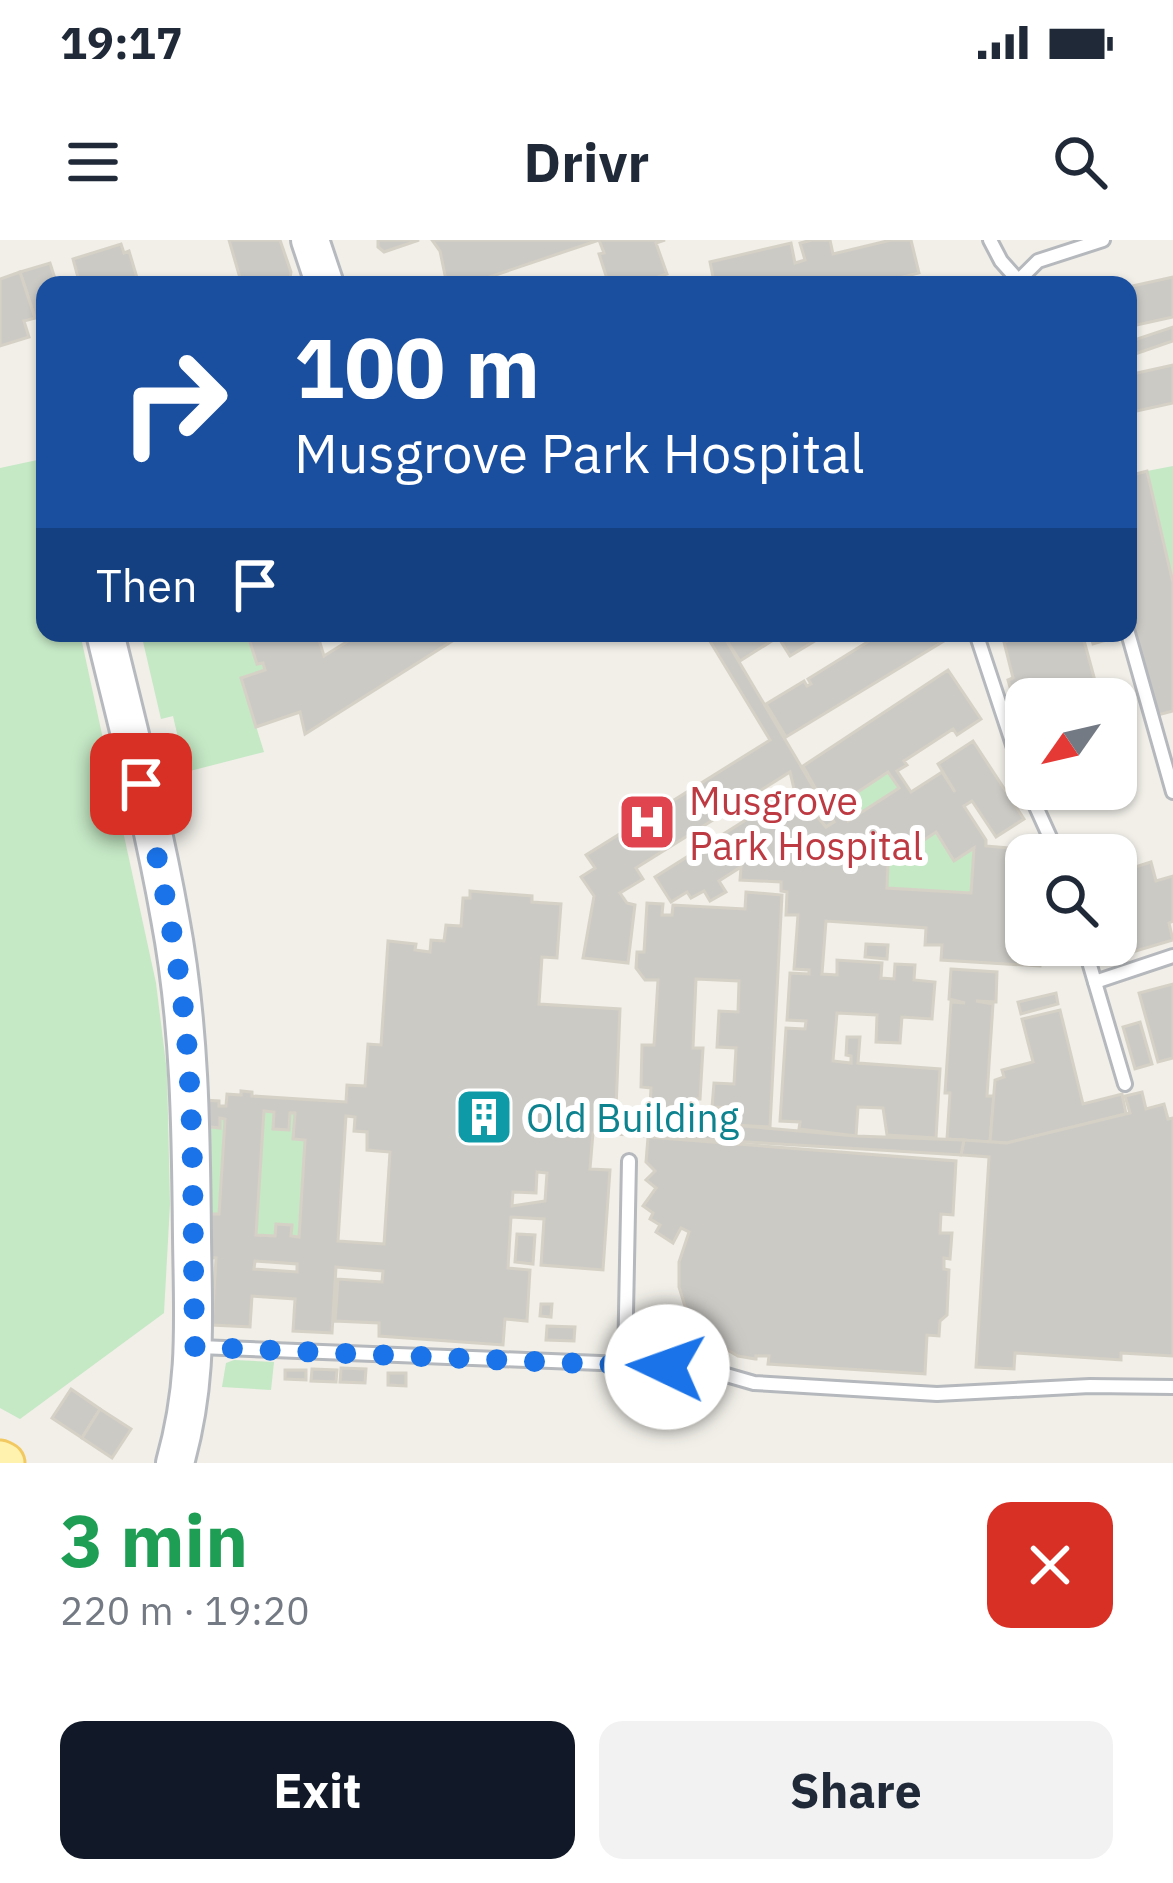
<!DOCTYPE html>
<html lang="en">
<head>
<meta charset="utf-8">
<style>
  body { margin:0; font-family:"IBM Plex Sans",sans-serif; background:#f2f2f3; color:#1f2937; height:100vh; display:flex; flex-direction:column; font-size:45px; white-space:nowrap }
  * { box-sizing:border-box; margin:0 }
  p { font-size:39px; color:#747a83 }
  .icon { flex:none; width:66px; height:66px; fill:none; stroke:currentColor; stroke-width:2; stroke-linecap:round; stroke-linejoin:round }
  .map { position:relative; height:1223px; overflow:hidden }
  .sheet { display:flex; flex-direction:column; background:#fff; flex:1 }
  .sheet>* { flex:none }
  .hud { position:absolute; left:36px; top:36px; width:1101px; height:366px; border-radius:24px; box-shadow:0 3px 9px #0004; background:#1a4fa0; color:#fff; overflow:hidden }
  .needle { width:78px; rotate:236deg }
  .buttons { position:absolute; left:1005px; top:438px; display:grid; gap:24px }
  .buttons a { display:grid; place-items:center; width:132px; height:132px; border-radius:24px; background:#fff; box-shadow:0 3px 9px #0004; font-size:60px }
  .pin { position:absolute; display:grid; place-items:center; width:102px; height:102px; color:#fff; margin:-51px; border-radius:24px; box-shadow:0 6px 18px #0006 }
  .me { position:absolute; width:132px; margin:-66px; rotate:273deg; stroke-linejoin:round; filter:drop-shadow(0 0 9px #0008) }
  .turn { display:flex; align-items:center; gap:42px; height:252px; padding:0 60px; font-size:54px }
  .turn .icon { width:156px; height:156px; stroke-width:2.5 }
  .turn b { display:block; font-size:84px; line-height:102px }
  .then { display:flex; align-items:center; height:114px; padding:0 60px; background:#0003; gap:24px; font-size:45px }
  .round { display:grid; place-items:center; flex:none; width:126px; height:126px; border-radius:24px; background:#f2f2f3 }
  .headline { display:flex; align-items:center; justify-content:space-between; height:204px; padding:0 60px }
  h1 { font-size:72px; font-weight:700; line-height:90px; color:#1e9e55 }
  .button { display:flex; gap:24px; margin-top:auto; padding:24px 60px }
  .button a { flex:1; height:138px; border-radius:24px; background:#111827; color:#fff; font-size:48px; font-weight:700; line-height:138px; text-align:center }
  .button a+a { background:#f2f2f3; color:#1f2937 }
  .status { display:flex; justify-content:space-between; align-items:center; height:84px; padding:0 60px; background:#fff; direction:ltr }
  .status svg { height:33px; fill:currentColor }
  header { display:flex; justify-content:space-between; align-items:center; height:156px; padding:0 60px; background:#fff; font-size:54px; font-weight:700 }
  .map>svg:first-child { display:block }
  .green { fill:#c5e8c5 }
  .building { fill:#cccac5; stroke:#d6d1c6; stroke-width:3; fill-rule:evenodd }
  .lines { fill:none; stroke-linecap:round; stroke-linejoin:round }
  .lane-casing { stroke:#b5b8bc; stroke-width:18 }
  .secondary-casing { stroke:#b6babf; stroke-width:42 }
  .primary-casing { stroke:#f2c960; stroke-width:45 }
  .lane { stroke:#fff; stroke-width:12 }
  .secondary { stroke:#fff; stroke-width:36 }
  .primary { stroke:#fff2af; stroke-width:39 }
  .route { stroke:#1a73e8; stroke-width:21; stroke-dasharray:0 37.8 }
  .labels { text-anchor:middle; dominant-baseline:central; stroke-width:12; stroke-linejoin:round; paint-order:stroke }
  .health-label { font-size:39px; fill:#be3a42; stroke:#fff; text-anchor:start }
  .culture-label { font-size:39px; fill:#0d838f; stroke:#fff; text-anchor:start }
</style>
</head>
<body>
<div class="status"><b>19:17</b><svg viewBox="0 0 49 12"><path d="M0 12V9h3v3zM5 12V6h3v6zM10 12V3h3v9zM15 12V0h3v12zM26 1h20v11H26zM47 4h2v5h-2z"/></svg></div>
<header><svg class="icon" aria-label="menu" viewBox="0 0 24 24"><path d="M4 6h16M4 12h16M4 18h16"/></svg>Drivr<svg class="icon" aria-label="search" viewBox="0 0 24 24"><circle cx="10" cy="10" r="6"/><path d="M15 15l6 6"/></svg></header>
<div class="map">
<svg width="1173" height="1223" viewBox="0 0 1173 1223">
  <rect width="100%" height="100%" fill="#f1efe8"/>
  <g class="green">
    <polygon points="42,219 45,393 80,393 156,743 167,832 170,964 164,1073 20,1179 0,1168 0,228"/>
    <polygon points="1173,226 1173,343 1147,231"/>
    <polygon points="141,393 247,393 257,424 263,423 265,430 241,438 264,512 186,532 173,476 161,479"/>
    <polygon points="888,532 899,548 848,581 838,565"/>
    <polygon points="936,592 954,620 974,608 971,653 887,648 888,624"/>
    <polygon points="264,871 274,872 273,888 288,890 290,873 295,873 293,899 305,900 299,997 291,996 291,985 277,984 275,996 256,995"/>
    <polygon points="220,878 225,879 219,974 205,974 202,886 219,888"/>
    <polygon points="234,1120 274,1122 271,1150 222,1147 226,1123"/>
  </g>
  <g class="building">
    <polygon points="229,0 280,0 291,32 289,45 242,45"/>
    <polygon points="378,0 419,0 384,12 378,7"/>
    <polygon points="432,0 599,0 466,45 447,45 440,11"/>
    <polygon points="599,0 665,0 656,3 667,34 634,45 609,45 599,14 604,13"/>
    <polygon points="812,0 830,0 833,14 891,0 911,0 919,33 871,45 701,45 714,42 710,22 791,3 795,23 805,20 800,3"/>
    <polygon points="121,4 124,13 129,11 138,41 136,45 80,45 73,19"/>
    <polygon points="50,23 57,45 45,45 45,75 35,78 20,32"/>
    <polygon points="20,32 35,78 24,81 29,97 0,106 0,39"/>
    <polygon points="1173,37 1173,77 1128,87 1128,47"/>
    <polygon points="1173,87 1173,101 1132,115 1128,120 1128,102"/>
    <polygon points="1173,125 1173,163 1128,173 1128,135"/>
    <polygon points="1147,231 1173,343 1173,471 1154,476 1128,381 1128,236"/>
    <polygon points="247,393 317,393 324,416 356,396 354,393 465,393 305,494 300,472 256,487 241,438 265,430 263,423 257,424"/>
    <polygon points="705,393 722,393 834,582 826,587 794,549 790,532 636,628 643,639 620,653 627,663 635,665 628,723 583,718 594,656 581,637 595,628 586,615 770,500"/>
    <polygon points="722,393 828,393 790,416 778,397 740,421"/>
    <polygon points="882,393 944,393 941,395 944,401 786,497 766,464 804,441 807,446 811,444 808,439"/>
    <polygon points="1038,393 1082,393 1100,459 1026,459 1026,506 1008,440 1013,438 1004,402"/>
    <polygon points="1090,393 1108,393 1110,399 1093,404"/>
    <path d="M948 430 981 479 957 495 953 489 904 521 907 525 897 531 911 552 942 532 955 552 938 524 973 501 1024 579 996 597 972 561 964 566 986 600V606L1031 610 1030 615H1026V705H1041L1040 726 941 720 942 705H925L926 688 826 681 822 734 837 735V720L882 723 881 738 894 739 895 724 915 725 914 740 935 742 932 779 902 777 900 803 876 802 877 775 837 773 833 821 851 823V816L846 815 847 797H860L858 823 940 829 936 898 887 895 883 868 858 867 856 896 799 889 800 882 780 881 786 788 805 789 806 781 787 780 790 733 809 734V730L794 729 798 675H786L787 652 781 651V642L740 640 741 627 719 641 726 652 710 661 704 651 691 658 687 652 671 662 655 637 744 581 738 572 765 555 772 564 794 549 826 587 834 582 803 526ZM888 532 899 548 848 581 838 565ZM936 592 954 621 974 608 971 653 887 648 888 624Z"/>
    <polygon points="1067,549 1097,549 1099,558 1071,565"/>
    <polygon points="1151,622 1156,641 1173,636 1173,681 1169,683 1173,700 1099,722 1094,705 1116,705 1116,633"/>
    <path d="M470 651 532 656V662L561 664 557 718 542 717 539 764 620 769 615 894 593 893 590 929 610 930 603 1030 541 1025 544 979 511 977 508 1028 530 1030 527 1081 505 1079 503 1105 379 1096V1083L335 1081 338 1039 382 1042 383 1031 336 1027 332 1093 293 1091 295 1059 252 1056 250 1087 212 1085 216 1018 203 1017 205 974H219L225 879 220 878V888L202 886 204 860 219 861V866H226L227 854 241 855V851L252 852V856L346 862 347 845 365 846 368 804 381 805 388 701 416 704 415 710 430 712 431 700 444 701 446 685 461 686 463 658H470ZM264 871 274 872 273 889 289 890 290 873H295L293 899 305 900 299 997 291 996 292 985 276 984 275 996 256 995ZM346 876 355 877 354 891 367 892V910L390 912 384 1004 338 1001ZM537 932 547 933 545 961 512 966 513 952 536 953ZM255 1021 297 1024V1032L254 1029Z"/>
    <polygon points="746,652 782,655 770,887 732,885 733,868 712,867 714,843 734,844 736,808 717,807 719,771 738,772 739,741 696,739 693,808 703,808 700,859 690,859 690,882 649,880 651,848 641,847 642,805 654,805 658,740 645,740 636,728 637,712 644,712 647,663 663,664 662,675 672,675 673,665 745,669"/>
    <polygon points="866,704 888,705 887,719 865,717"/>
    <polygon points="951,729 997,732 996,762 976,761 993,764 987,856 994,856 990,902 947,899 950,853 945,853 951,762 965,763 949,759"/>
    <polygon points="1173,744 1173,818 1158,822 1139,753"/>
    <polygon points="1056,753 1058,764 1021,774 1018,762"/>
    <polygon points="1060,770 1083,864 1122,854 1126,874 1007,903 990,902 995,840 1004,837 1002,830 1033,822 1022,779"/>
    <polygon points="1140,782 1152,824 1135,829 1123,787"/>
    <polygon points="1142,852 1146,869 1164,864 1168,879 1173,878 1173,1116 1121,1113 1121,1120 1015,1113 1014,1129 976,1127 989,917 961,915 964,900 1007,903 1130,873 1125,856"/>
    <polygon points="613,880 732,885 856,896 964,900 961,915 615,894"/>
    <polygon points="648,897 956,921 953,975 941,974 940,993 952,993 950,1019 944,1018 944,1029 949,1030 947,1075 940,1081 939,1096 927,1095 925,1134 768,1124 769,1116 756,1116 756,1119 755,1119 738,1116 707,1098 687,1073 679,1047 679,1022 689,992 681,988 673,1003 656,992 660,985 650,979 653,973 643,966 656,948 646,940 655,931 646,922"/>
    <polygon points="517,994 535,995 533,1024 515,1022"/>
    <polygon points="541,1064 552,1064 551,1077 540,1076"/>
    <polygon points="547,1086 575,1087 574,1101 546,1100"/>
    <polygon points="341,1128 366,1129 365,1143 340,1142"/>
    <polygon points="312,1129 337,1130 336,1142 311,1141"/>
    <polygon points="285,1130 306,1130 306,1140 285,1139"/>
    <polygon points="388,1133 406,1133 406,1146 388,1145"/>
    <polygon points="71,1149 100,1169 82,1198 52,1178"/>
    <polygon points="100,1169 131,1189 112,1218 82,1198"/>
  </g>
  <g class="lines">
    <g class="lane-casing">
      <g id="lane">
        <polyline points="990,0 1001,21 1017,39"/>
        <polyline points="1014,45 1038,21 1103,0"/>
        <polyline points="976,393 1026,544"/>
        <polyline points="1128,393 1173,552"/>
        <polyline points="1028,549 1058,615"/>
        <polyline points="1084,705 1125,844"/>
        <polyline points="1095,742 1173,716"/>
        <polyline points="199,1107 625,1124 709,1130 754,1143 937,1154 1090,1146 1173,1147"/>
        <polyline points="625,1124 629,921"/>
      </g>
    </g>
    <g class="secondary-casing">
      <g id="secondary">
        <polyline points="310,0 325,45"/>
        <path d="M105 393C128 488 153 582 170 678 190 784 191 890 192 997 193 1080 198 1141 175 1223"/>
      </g>
    </g>
    <g class="primary-casing">
      <polyline id="primary" points="0,1221 4,1223"/>
    </g>
    <use href="#lane" class="lane"/>
    <use href="#secondary" class="secondary"/>
    <use href="#primary" class="primary"/>
  </g>
  <g class="lines">
    <path class="route" d="M141 544C160 630 180 717 187 805 195 905 192 1006 195 1107L667 1127"/>
  </g>
  <defs>
    <g id="hospital-square" transform="scale(3)"><rect x="-9" y="-9" width="18" height="18" rx="4" fill="#e0444e" stroke="#fff"/><path d="M-5-5h3v3.5h4V-5h3V5h-3V1.5h-4V5h-3Z" fill="#fff"/></g>
    <g id="building-square" transform="scale(3)"><rect x="-9" y="-9" width="18" height="18" rx="4" fill="#0f9aa8" stroke="#fff"/><path d="M-4-6H4V6H1V3H-1V6H-4ZM-2.5-4.3h1.7v1.8h-1.7ZM.8-4.3h1.7v1.8H.8ZM-2.5-1h1.7V.8h-1.7ZM.8-1h1.7V.8H.8Z" fill="#fff"/></g>
  </defs>
  <g fill-rule="evenodd">
    <use href="#hospital-square" x="647" y="582"/>
    <use href="#building-square" x="484" y="877"/>
  </g>
  <g class="labels">
    <g class="health-label">
      <text x="689" y="560">Musgrove<tspan x="689" dy="45">Park Hospital</tspan></text>
    </g>
    <g class="culture-label">
      <text x="526" y="877">Old Building</text>
    </g>
  </g>
</svg>
<div class="buttons">
<a><svg class="needle" viewBox="-14 -14 28 28"><path d="M0-13l5 13h-10z" fill="#e53935"/><path d="M0 13l5-13h-10z" fill="#747a83"/></svg></a>
<a><svg class="icon" aria-label="search" viewBox="0 0 24 24"><circle cx="10" cy="10" r="6"/><path d="M15 15l6 6"/></svg></a>
</div>
<div class="pin" style="left:141px;top:544px;background:#d93025"><svg class="icon" aria-label="arrive" viewBox="0 0 24 24"><path d="M6 21V4h12l-3 4 3 4H6"/></svg></div>
<svg class="me" style="left:667px;top:1127px" viewBox="-20 -20 40 40"><circle r="19" fill="#fff"/><path d="M0-13L10 11 0 6-10 11z" fill="#1a73e8"/></svg>
<div class="hud">
<div class="turn"><svg class="icon" aria-label="right" viewBox="0 0 24 24"><path d="M7 20v-9h11M14 6l5 5-5 5"/></svg><div><b>100 m</b>Musgrove Park Hospital</div></div>
<div class="then">Then<svg class="icon" aria-label="arrive" viewBox="0 0 24 24"><path d="M6 21V4h12l-3 4 3 4H6"/></svg></div>
</div>
</div>
<section class="sheet">
<div class="headline"><div><h1>3 min</h1><p>220 m · 19:20</p></div><a class="round" style="background:#d93025;color:#fff"><svg class="icon" aria-label="close" viewBox="0 0 24 24"><path d="M6 6l12 12M18 6L6 18"/></svg></a></div>
<div class="button"><a>Exit</a><a>Share</a></div>
</section>
</body>
</html>
